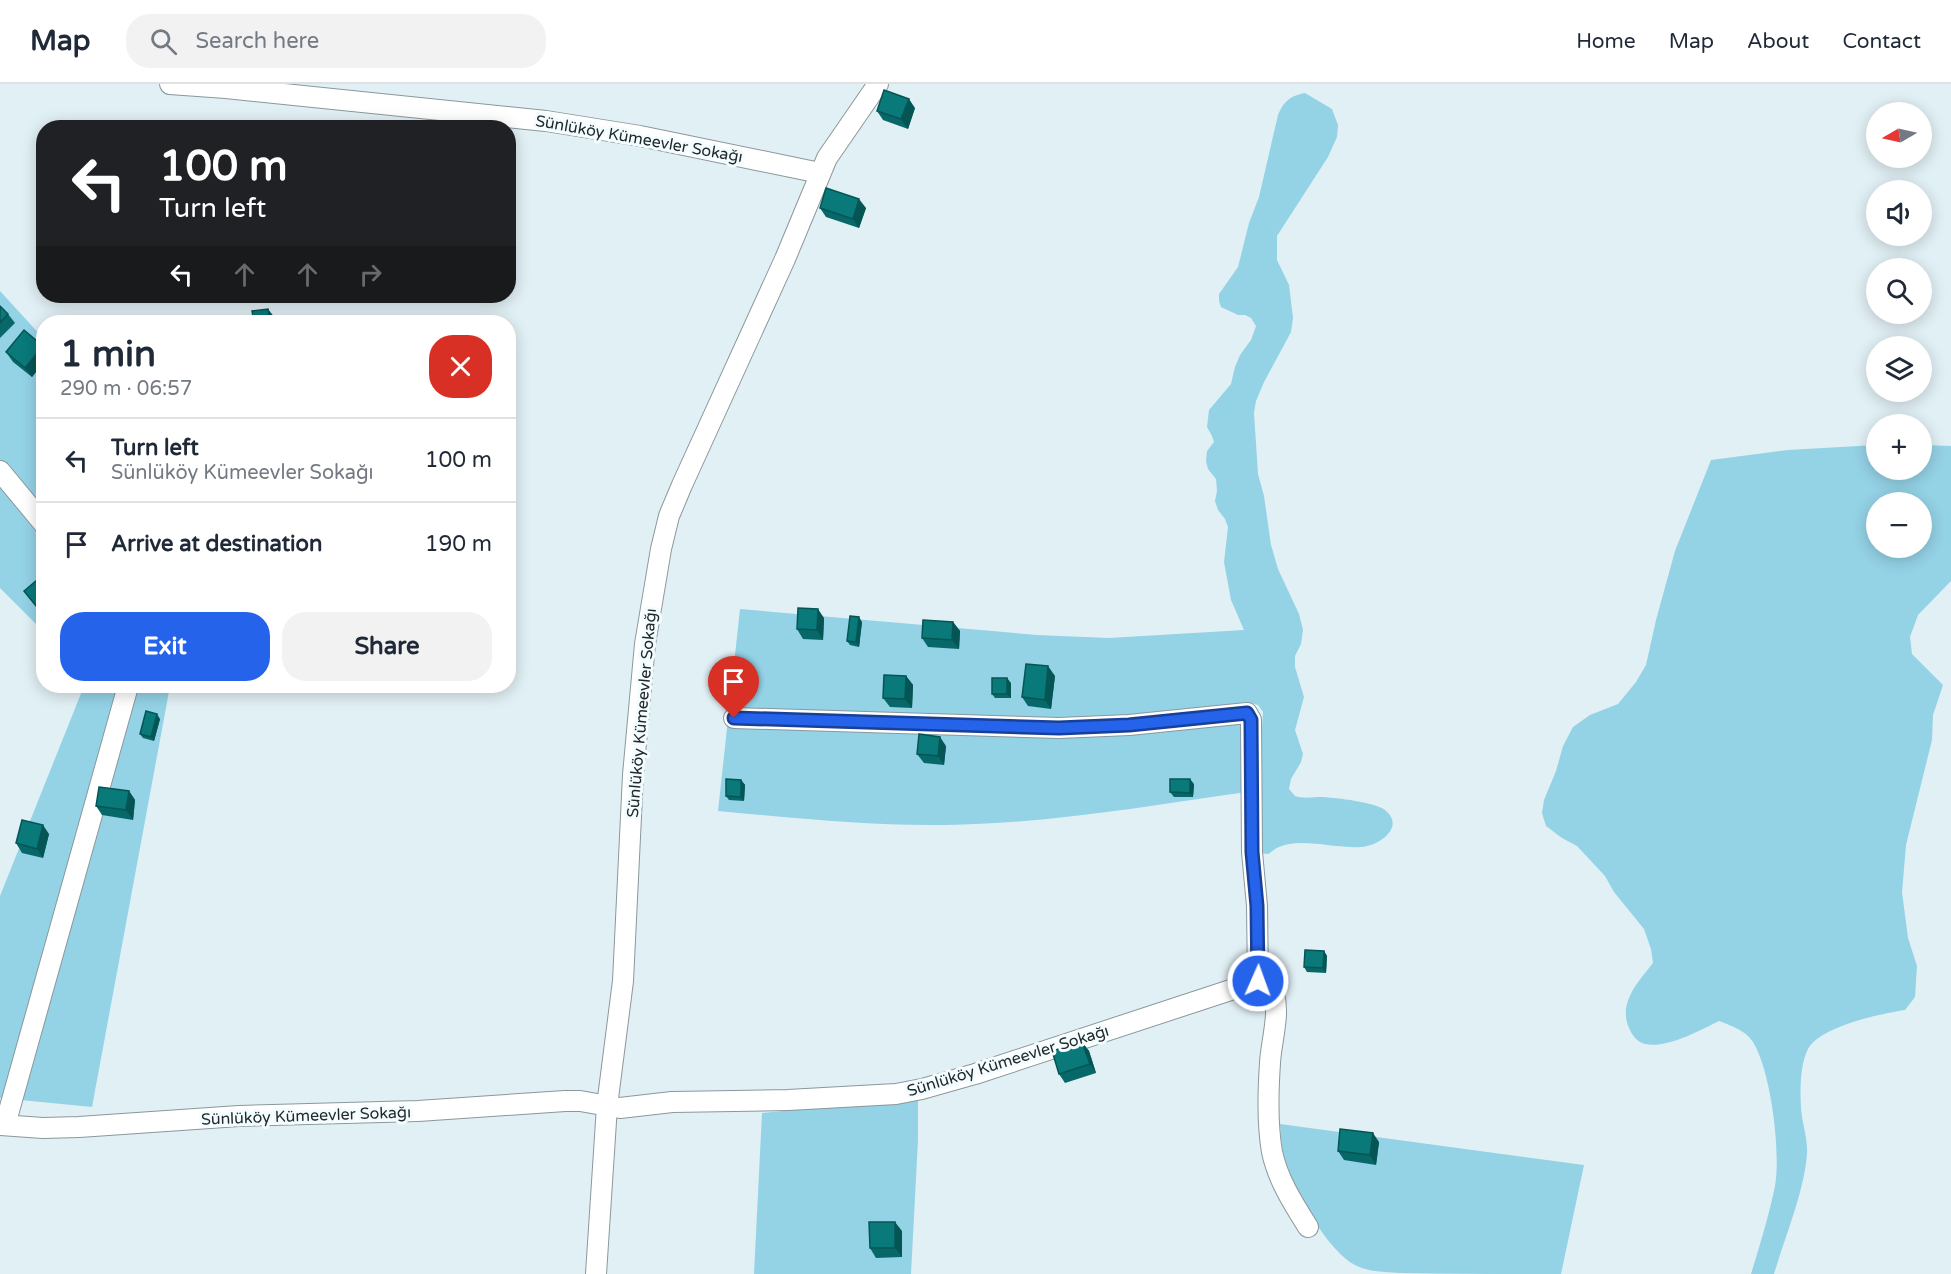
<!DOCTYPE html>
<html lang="en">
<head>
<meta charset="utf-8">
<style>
  body { margin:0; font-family:"Varela Round",sans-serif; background:#f2f2f3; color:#1f2937; height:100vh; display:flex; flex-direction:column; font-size:22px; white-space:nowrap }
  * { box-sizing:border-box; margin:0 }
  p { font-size:20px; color:#747a83 }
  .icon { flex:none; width:33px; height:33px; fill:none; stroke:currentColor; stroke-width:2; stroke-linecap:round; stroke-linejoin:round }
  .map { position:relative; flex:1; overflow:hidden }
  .details { position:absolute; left:36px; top:231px; width:480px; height:378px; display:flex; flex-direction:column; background:#fff; border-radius:24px; box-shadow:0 3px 15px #0003 }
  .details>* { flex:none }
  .hud { position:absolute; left:36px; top:36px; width:480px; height:183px; border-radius:24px; box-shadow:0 3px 15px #0003; background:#202124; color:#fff; overflow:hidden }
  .needle { width:39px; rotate:261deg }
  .controls { position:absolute; left:1866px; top:18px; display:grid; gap:12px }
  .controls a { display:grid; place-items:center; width:66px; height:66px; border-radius:50%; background:#fff; box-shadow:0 3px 15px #0003; font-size:30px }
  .pin { position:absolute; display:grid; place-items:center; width:51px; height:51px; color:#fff; margin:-62px -26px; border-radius:50% 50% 50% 0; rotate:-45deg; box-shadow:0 0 6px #0007 }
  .pin .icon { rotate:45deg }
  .me { position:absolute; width:66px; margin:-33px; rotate:2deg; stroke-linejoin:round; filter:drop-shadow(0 0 4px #0008) }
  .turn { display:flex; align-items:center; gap:21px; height:126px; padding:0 24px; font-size:27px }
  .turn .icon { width:78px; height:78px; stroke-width:2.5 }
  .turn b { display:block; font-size:42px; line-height:51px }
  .lanes { display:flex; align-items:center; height:57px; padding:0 24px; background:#0003; justify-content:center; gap:30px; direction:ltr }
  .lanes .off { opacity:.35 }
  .round { display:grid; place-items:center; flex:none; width:63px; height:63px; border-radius:24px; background:#f2f2f3 }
  .overview { display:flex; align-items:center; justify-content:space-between; height:102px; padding:0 24px }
  h1 { font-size:36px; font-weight:700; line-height:45px }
  .cta { display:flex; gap:12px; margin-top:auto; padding:12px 24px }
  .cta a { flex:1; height:69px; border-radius:24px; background:#2563eb; color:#fff; font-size:24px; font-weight:700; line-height:69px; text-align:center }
  .cta a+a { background:#f2f2f3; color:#1f2937 }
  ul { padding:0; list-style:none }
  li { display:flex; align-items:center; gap:18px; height:84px; padding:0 24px; border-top:2px solid #e0e1e3 }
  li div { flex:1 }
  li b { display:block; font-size:22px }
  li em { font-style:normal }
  header { display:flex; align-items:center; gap:36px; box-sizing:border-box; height:84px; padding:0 30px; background:#fff; border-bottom:2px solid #e0e1e3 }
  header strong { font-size:28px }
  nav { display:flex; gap:33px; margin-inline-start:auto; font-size:21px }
  .search { width:420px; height:54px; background:#f2f2f3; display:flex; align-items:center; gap:15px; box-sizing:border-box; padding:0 21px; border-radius:24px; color:#747a83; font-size:22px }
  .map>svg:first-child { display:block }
  .green { fill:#94d2e6; fill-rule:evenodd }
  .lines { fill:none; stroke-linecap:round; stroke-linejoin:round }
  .street-casing { stroke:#8a989c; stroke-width:22 }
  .street { stroke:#fff; stroke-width:20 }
  .wall { fill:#086869 }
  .shaded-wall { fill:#065555 }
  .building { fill:#09797a; stroke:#065555; stroke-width:1.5 }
  .route-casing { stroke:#184099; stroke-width:15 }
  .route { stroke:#2563eb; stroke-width:10 }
  .labels { text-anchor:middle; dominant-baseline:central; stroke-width:6; stroke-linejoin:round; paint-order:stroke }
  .street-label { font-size:16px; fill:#23292a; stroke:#f3fcff }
</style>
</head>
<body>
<header>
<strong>Map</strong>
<div class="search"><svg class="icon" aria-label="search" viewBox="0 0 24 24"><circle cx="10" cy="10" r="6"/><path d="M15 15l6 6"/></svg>Search here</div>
<nav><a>Home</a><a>Map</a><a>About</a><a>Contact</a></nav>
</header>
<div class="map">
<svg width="1951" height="1190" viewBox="0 0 1951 1190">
  <rect width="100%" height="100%" fill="#e1f0f5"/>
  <g class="green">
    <path d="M1305 9 1332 25 1338 41 1337 53 1328 73 1277 152V176L1289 201 1293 234 1291 248 1264 298 1256 317 1254 329 1258 390 1264 412 1271 461 1278 485 1299 530 1303 546 1301 560 1295 572V583L1304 613 1295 646 1303 670 1301 678 1291 695 1289 705C1291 707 1293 710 1295 712 1303 715 1314 713 1323 713 1336 714 1375 718 1385 726 1406 743 1379 762 1361 763 1339 765 1299 753 1279 763 1275 764 1272 768 1268 770L1259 769 1257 719 1263 628 1258 621 1250 619 1247 708C1147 722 1046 740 945 741 869 742 794 734 718 727L740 525 1037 551 1109 554 1244 546 1231 516 1224 478 1228 443 1225 435 1218 426 1215 417 1217 407 1216 395 1208 385 1206 377 1207 367 1214 358 1212 352 1207 343 1209 326 1231 300 1235 283 1240 271 1251 256 1256 242 1251 234 1245 231H1238L1221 223 1219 217V210L1238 183 1249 139 1259 113 1278 31C1284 17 1290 12 1305 9Z"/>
    <polygon points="0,207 43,254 43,547 0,504"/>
    <path d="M1876 361V386H1922V361L1951 362V497L1918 531 1910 553 1912 570 1943 601 1933 631 1932 656 1906 761 1902 808 1908 854 1917 882 1915 913 1905 926C1880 930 1821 942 1808 965 1800 980 1800 1007 1801 1024 1802 1039 1808 1055 1807 1070 1804 1108 1785 1153 1774 1190H1751C1760 1161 1769 1131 1775 1102 1781 1068 1771 987 1753 958 1745 946 1732 942 1719 937 1701 946 1666 965 1645 960 1637 958 1632 951 1629 944 1618 919 1638 898 1653 879L1651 865 1644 845 1614 808 1605 792 1577 762 1562 754 1546 742 1542 729 1544 716 1556 687 1563 662 1573 643 1590 631 1618 620 1636 598 1646 581 1656 536 1675 467 1711 376 1788 366ZM1876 418H1922V464H1876Z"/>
    <polygon points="84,602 170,602 92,1023 0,1014 0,812"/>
    <polygon points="918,1014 918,1056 911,1190 754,1190 762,1029"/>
    <path d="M1280 1040 1584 1081 1561 1190C1507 1190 1453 1190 1400 1189 1386 1188 1368 1188 1355 1181 1325 1165 1291 1100 1283 1068 1281 1059 1281 1049 1280 1040Z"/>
  </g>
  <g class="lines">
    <g class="street-casing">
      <g id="street">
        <polyline points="170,0 226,4 546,37 640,52 820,89"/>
        <polyline points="0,387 44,440"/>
        <polyline points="734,634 1059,644 1129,641 1247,629 1251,636 1252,768 1257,822 1258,897"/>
        <path d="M0 1041 43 1044 79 1043 239 1032 418 1027 565 1017H580L620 1024 672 1018 788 1016 896 1010 922 1005 975 990 1258 897C1267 898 1271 901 1274 910 1280 931 1271 958 1270 979 1268 1008 1267 1039 1272 1068 1278 1096 1293 1119 1308 1143"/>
        <polyline points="5,1041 128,602"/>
        <polyline points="596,1190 607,1022 623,897 633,691 645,560 661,465 669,432 682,401 785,175 827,74 878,0"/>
      </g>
    </g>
    <use href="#street" class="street"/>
  </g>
  <g class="wall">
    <polygon points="915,24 908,45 883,36 877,27"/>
    <polygon points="820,124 866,124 859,144 826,133"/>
    <polygon points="0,222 8,230 15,239 0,254"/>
    <polygon points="43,262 44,263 44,278 32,293 13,278 6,268"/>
    <polygon points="44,504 44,532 24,507"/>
    <polygon points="824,534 823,556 803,555 797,545"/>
    <polygon points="862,538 859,563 850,561 847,557"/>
    <polygon points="953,538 960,547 959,565 928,563 922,554"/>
    <polygon points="906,592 913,601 912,624 890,623 883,614"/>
    <polygon points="1055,592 1051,625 1028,622 1022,613"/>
    <polygon points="1011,599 1011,614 995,614 992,610"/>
    <polygon points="160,635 154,657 143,654 140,650"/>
    <polygon points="946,662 944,681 924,679 917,670"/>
    <polygon points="741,696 745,701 744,717 729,716 726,712"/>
    <polygon points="1194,700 1193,713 1174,713 1170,708"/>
    <polygon points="129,707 135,716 133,736 102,731 96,722"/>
    <polygon points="49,750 43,774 22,769 16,759"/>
    <polygon points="1324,867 1327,872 1326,889 1307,888 1304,883"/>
    <polygon points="1082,958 1089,967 1096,989 1065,999 1059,990"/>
    <polygon points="1379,1058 1376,1081 1344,1076 1338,1067"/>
    <polygon points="902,1147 902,1173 876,1174 870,1164"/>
  </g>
  <g class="shaded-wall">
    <polygon points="909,15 915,24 908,45 901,35"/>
    <polygon points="859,115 866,124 859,144 853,135"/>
    <polygon points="268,225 275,234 275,238 270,238"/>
    <polygon points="43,262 44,263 44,278 32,293 25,284"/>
    <polygon points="818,525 824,534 823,556 817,546"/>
    <polygon points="859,533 862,538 859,563 856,558"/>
    <polygon points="953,538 960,547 959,565 952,556"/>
    <polygon points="1048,582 1055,592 1051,625 1045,616"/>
    <polygon points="906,592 913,601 912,624 905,615"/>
    <polygon points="1007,594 1011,599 1011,614 1007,610"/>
    <polygon points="157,630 160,635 154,657 151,653"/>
    <polygon points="940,653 946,662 944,681 938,672"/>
    <polygon points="1190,695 1194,700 1193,713 1190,709"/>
    <polygon points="741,696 745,701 744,717 741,713"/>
    <polygon points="129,707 135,716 133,736 126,726"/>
    <polygon points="43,741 49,750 43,774 37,765"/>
    <polygon points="1324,867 1327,872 1326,889 1323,884"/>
    <polygon points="1082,958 1089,967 1096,989 1090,980"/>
    <polygon points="1373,1049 1379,1058 1376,1081 1370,1071"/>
    <polygon points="895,1138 902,1147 902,1173 895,1164"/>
  </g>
  <g class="building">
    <polygon points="884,6 909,15 901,35 877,27"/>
    <polygon points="826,104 859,115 853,135 820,124"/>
    <polygon points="0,222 8,230 0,239"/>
    <polygon points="268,225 270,238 254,238 252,227"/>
    <polygon points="24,246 43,262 25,284 6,268"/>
    <polygon points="37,496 44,504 44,526 41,528 24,507"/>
    <polygon points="798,524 818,525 817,546 797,545"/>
    <polygon points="850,532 859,533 856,558 847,557"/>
    <polygon points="923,536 953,538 952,556 922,554"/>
    <polygon points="1026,580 1048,582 1045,616 1022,613"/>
    <polygon points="884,591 906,592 905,615 883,614"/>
    <rect x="992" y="594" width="15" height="16"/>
    <polygon points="146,627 157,630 151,653 140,650"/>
    <polygon points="919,650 940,653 938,672 917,670"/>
    <polygon points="726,695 741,696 741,713 726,712"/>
    <polygon points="1170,695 1190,695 1190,709 1170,708"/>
    <polygon points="99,703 129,707 126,726 96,722"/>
    <polygon points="22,736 43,741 37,765 16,759"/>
    <polygon points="1305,866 1324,867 1323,884 1304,883"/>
    <polygon points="1082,958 1090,980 1059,990 1052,967"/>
    <polygon points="1340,1045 1373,1049 1370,1071 1338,1067"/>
    <polygon points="869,1138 895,1138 895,1164 870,1164"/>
  </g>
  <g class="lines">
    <g class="route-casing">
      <polyline id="route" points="734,634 1059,644 1129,641 1247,629 1251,636 1252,768 1257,822 1258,897"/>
    </g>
    <use href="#route" class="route"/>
  </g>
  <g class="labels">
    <g class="street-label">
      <text transform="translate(639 55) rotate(10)">Sünlüköy Kümeevler Sokağı</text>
      <text transform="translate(642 629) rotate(-85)">Sünlüköy Kümeevler Sokağı</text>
      <text transform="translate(1008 977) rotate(-17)">Sünlüköy Kümeevler Sokağı</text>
      <text transform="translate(306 1032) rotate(-2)">Sünlüköy Kümeevler Sokağı</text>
    </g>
  </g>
</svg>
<div class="controls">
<a><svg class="needle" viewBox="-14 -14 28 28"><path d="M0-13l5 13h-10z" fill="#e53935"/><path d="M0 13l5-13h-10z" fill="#747a83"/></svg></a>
<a><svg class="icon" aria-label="sound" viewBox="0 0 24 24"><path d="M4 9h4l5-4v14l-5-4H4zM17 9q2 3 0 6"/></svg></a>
<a><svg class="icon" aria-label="search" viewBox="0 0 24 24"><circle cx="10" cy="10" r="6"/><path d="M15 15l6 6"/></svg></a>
<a><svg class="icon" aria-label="layers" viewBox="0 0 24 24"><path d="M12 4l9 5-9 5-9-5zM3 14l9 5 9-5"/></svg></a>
<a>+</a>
<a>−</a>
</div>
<div class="pin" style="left:734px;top:634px;background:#d93025"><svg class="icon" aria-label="arrive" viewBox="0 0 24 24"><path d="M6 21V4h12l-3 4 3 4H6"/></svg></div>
<svg class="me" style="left:1258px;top:897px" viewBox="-20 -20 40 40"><circle r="17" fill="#2563eb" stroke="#fff" stroke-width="3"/><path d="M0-11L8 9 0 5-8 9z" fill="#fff"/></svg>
<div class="hud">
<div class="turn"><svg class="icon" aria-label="left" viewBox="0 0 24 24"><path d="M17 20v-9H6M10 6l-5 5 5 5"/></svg><div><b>100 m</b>Turn left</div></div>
<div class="lanes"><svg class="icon" aria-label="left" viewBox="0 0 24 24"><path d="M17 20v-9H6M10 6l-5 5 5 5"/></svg><svg class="icon off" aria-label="ahead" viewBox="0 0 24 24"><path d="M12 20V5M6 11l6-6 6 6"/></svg><svg class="icon off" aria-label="ahead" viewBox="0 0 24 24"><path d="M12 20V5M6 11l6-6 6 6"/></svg><svg class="icon off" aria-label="right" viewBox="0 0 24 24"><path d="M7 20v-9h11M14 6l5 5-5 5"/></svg></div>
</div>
<section class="details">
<div class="overview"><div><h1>1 min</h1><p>290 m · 06:57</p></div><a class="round" style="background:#d93025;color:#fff"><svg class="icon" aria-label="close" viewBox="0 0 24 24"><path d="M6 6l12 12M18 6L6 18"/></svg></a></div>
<ul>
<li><svg class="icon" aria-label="left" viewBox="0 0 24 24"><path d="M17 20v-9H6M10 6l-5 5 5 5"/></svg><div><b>Turn left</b><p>Sünlüköy Kümeevler Sokağı</p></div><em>100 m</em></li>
<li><svg class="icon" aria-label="arrive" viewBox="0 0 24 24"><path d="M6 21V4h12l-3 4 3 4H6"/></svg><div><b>Arrive at destination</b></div><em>190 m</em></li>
</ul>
<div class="cta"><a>Exit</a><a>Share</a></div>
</section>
</div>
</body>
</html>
